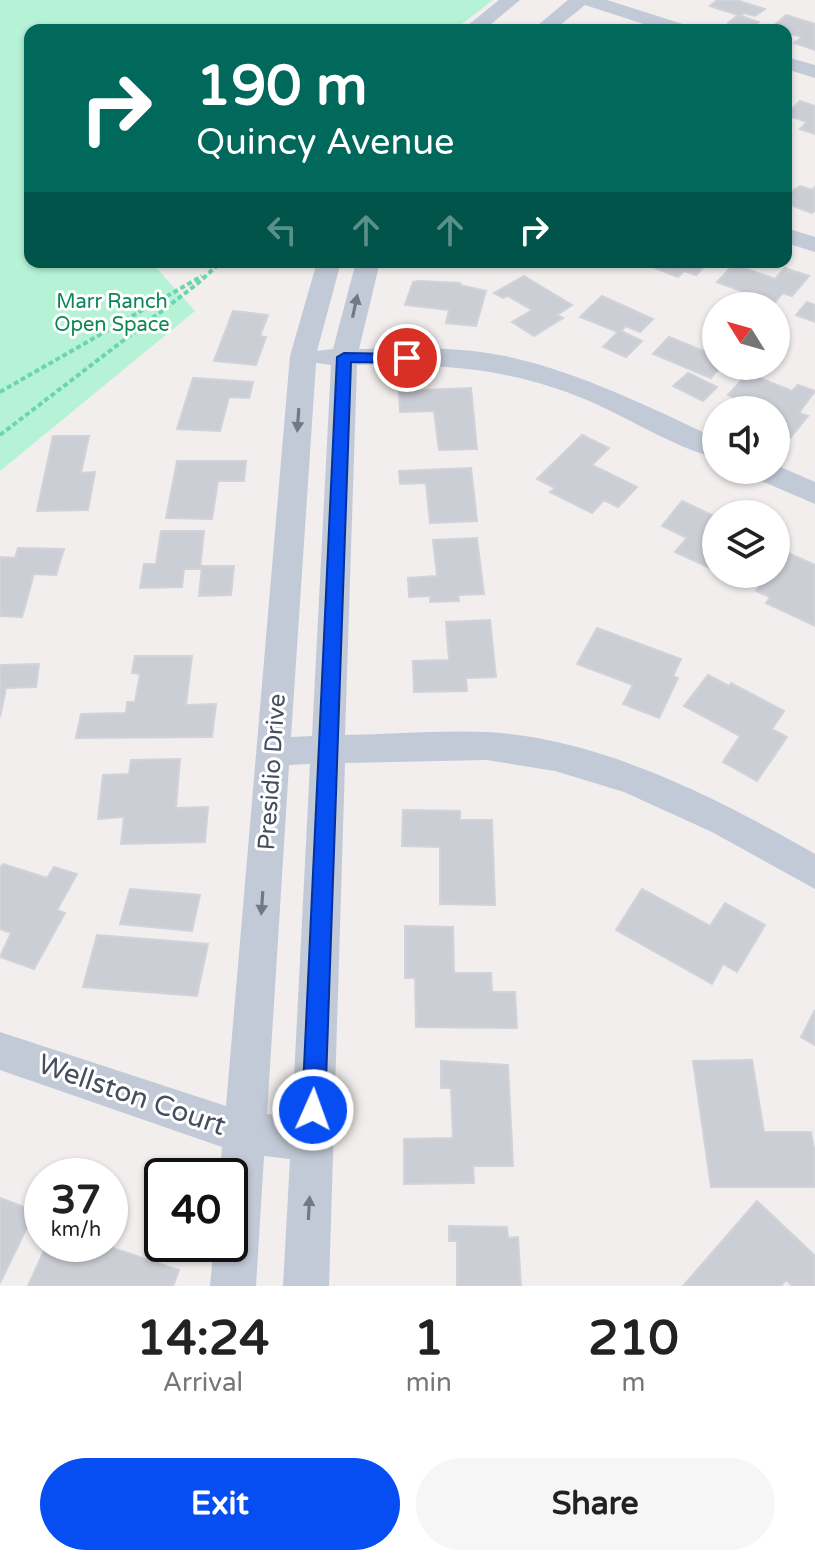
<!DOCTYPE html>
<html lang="en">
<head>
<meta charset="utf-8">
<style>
  body { margin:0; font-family:"Varela Round",sans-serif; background:#f6f6f6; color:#222; height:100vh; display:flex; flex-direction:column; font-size:30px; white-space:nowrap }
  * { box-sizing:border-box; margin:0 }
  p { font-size:26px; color:#767676 }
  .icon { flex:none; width:44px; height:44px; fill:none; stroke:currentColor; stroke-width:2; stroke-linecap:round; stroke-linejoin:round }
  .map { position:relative; height:1286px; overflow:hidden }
  .sheet { display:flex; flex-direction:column; background:#fff; flex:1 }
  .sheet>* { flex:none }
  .top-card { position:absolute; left:24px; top:24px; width:768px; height:244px; border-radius:16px; box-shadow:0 2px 6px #0004; background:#00695c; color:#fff; overflow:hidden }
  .needle { width:52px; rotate:307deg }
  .controls { position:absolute; left:702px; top:292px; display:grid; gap:16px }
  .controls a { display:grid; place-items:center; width:88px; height:88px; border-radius:50%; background:#fff; box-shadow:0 2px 6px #0004; font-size:40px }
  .speed { position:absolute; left:24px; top:1158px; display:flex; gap:16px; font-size:40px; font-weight:700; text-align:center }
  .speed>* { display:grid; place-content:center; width:104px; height:104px; border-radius:50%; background:#fff; box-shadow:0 2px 6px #0004; line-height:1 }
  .speed small { font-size:20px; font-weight:400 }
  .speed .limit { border:4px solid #111; border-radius:12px; background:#fff; color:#111 }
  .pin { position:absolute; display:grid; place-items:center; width:68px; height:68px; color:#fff; margin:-34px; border:4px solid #fff; border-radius:50%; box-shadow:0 2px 8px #0007 }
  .me { position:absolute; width:88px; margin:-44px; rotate:2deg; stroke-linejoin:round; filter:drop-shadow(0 0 6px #0008) }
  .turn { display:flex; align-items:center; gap:28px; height:168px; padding:0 40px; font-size:36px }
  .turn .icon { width:104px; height:104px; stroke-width:2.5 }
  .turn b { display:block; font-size:56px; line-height:68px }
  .lanes { display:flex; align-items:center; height:76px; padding:0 40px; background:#0003; justify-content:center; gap:40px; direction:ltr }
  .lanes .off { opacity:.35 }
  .eta { display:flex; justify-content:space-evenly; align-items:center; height:136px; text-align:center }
  .eta b { font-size:48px; font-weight:800; line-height:56px }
  .button { display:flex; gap:16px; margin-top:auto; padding:16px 40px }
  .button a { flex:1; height:92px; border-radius:48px; background:#064df2; color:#fff; font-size:32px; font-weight:800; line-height:92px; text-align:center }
  .button a+a { background:#f6f6f6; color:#222 }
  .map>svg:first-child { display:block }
  .green { fill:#b6f3d6 }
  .building { fill:#ccced6; stroke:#d1d2da; stroke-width:2 }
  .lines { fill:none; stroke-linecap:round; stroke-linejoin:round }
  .path { stroke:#6bd5af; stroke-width:4; stroke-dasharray:5 3; stroke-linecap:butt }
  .minor { fill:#c2cad7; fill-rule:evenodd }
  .oneway { fill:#707988 }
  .route { fill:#064df2; stroke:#04329d; stroke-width:2 }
  .labels { text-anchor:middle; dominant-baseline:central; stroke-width:6; stroke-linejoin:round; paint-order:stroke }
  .far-park-label { font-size:20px; fill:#0d865a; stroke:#fff }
  .street-label { font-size:24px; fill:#444e5d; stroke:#fff }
  .near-street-label { font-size:28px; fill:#444e5d; stroke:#fff }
</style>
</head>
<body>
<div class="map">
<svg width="815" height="1286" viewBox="0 0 815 1286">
  <rect width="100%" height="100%" fill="#f1eeed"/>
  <polygon class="green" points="0,0 493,0 454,30 30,30 30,262 155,262 153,264 195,311 0,471"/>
  <g class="building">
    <polygon points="717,0 736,0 765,9 755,16 744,13 741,16 710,6"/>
    <polygon points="738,15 759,22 749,30 728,23"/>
    <polygon points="786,15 815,24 815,50 794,43 802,37 771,28"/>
    <polygon points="800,101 815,106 815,134 800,129 807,122 786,115"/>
    <polygon points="800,186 812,190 815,187 815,210 812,213 788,204 794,198 786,195"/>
    <polygon points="709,262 696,275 684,271 678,277 642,263"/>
    <polygon points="734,264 775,279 785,268 809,276 792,296 783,293 774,303 717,282"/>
    <polygon points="524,276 572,305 557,315 563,318 534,336 512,322 532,310 508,296 503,298 494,293"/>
    <polygon points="419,281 460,283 460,285 486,291 476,326 446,323 449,310 405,305 413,282"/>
    <polygon points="602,296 653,319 640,332 626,326 621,331 642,341 626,357 603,347 618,332 580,317"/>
    <polygon points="807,302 815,305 815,322 796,315"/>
    <polygon points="233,311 268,315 260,336 266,337 256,365 214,361"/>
    <polygon points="669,337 716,356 716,366 721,366 711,378 653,354"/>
    <polygon points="688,373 717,387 703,401 673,386"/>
    <polygon points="748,373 792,391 798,385 815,391 799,413 808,416 790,438 776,432 776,410 763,410 728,395"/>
    <polygon points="193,378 253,382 249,398 229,397 220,431 177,429"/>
    <polygon points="471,388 477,449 439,450 434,411 400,412 399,391"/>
    <polygon points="582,435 609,448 592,465 637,487 618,507 604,500 592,513 550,492 555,488 537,479"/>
    <polygon points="53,436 89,436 81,473 95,472 88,510 37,511"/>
    <polygon points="177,461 246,461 244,481 218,481 212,519 166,518"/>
    <polygon points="471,468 477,521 430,523 426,483 400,484 399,471"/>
    <polygon points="682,501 716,517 716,571 675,552 687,538 662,526"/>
    <polygon points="161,531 204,531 200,569 184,569 182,587 140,588 144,564 156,564"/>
    <polygon points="477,538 484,594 458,595 459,601 430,602 430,596 409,597 408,578 437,576 433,540"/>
    <polygon points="18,548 64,549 56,575 34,574 22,617 0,616 0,557 15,558"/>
    <polygon points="784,551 815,565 815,626 766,603 770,597 756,591 768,574 776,574 776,562"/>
    <polygon points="202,566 234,566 231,595 199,596"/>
    <polygon points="490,620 496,677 466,678 467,691 414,692 413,661 449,660 446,622"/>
    <polygon points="597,628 681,659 673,676 678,678 659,718 623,704 633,685 577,664"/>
    <polygon points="135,656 192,656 186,705 216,704 212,737 76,738 81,714 126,713 127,702 135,702 140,674 132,673"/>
    <polygon points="39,664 36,687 6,688 0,717 0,665"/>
    <polygon points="708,675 729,686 731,683 784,711 772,729 787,737 757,781 723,762 740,736 684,706"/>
    <polygon points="180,759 176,808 208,807 205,842 121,844 124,817 98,819 103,775 129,774 131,760"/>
    <polygon points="403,810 460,811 460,820 492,820 495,905 440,904 440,847 402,846"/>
    <polygon points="3,864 47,878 54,867 77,874 57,910 65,913 34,969 0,957 11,933 0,929 0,868"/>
    <polygon points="130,889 200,895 192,931 120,924"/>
    <polygon points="642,889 710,926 725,903 765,925 737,972 723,964 712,984 616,930"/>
    <polygon points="405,926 453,927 454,973 491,973 492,992 515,992 517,1028 416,1027 415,978 405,978"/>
    <polygon points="97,935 208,944 197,996 83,987"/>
    <polygon points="815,1010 815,1045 801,1037"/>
    <polygon points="752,1060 764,1132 811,1132 815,1154 815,1187 711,1187 693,1061"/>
    <polygon points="441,1061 508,1065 513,1166 473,1166 474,1183 404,1184 404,1139 453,1138 451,1088 441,1088"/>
    <polygon points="0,1198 35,1211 0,1283"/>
    <polygon points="757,1201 815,1256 815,1286 792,1286 786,1280 781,1286 683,1286"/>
    <polygon points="449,1226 507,1227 508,1238 518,1237 521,1286 457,1286 457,1241 449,1241"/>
    <polygon points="47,1244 101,1244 179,1270 173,1286 28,1286"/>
  </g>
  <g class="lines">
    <g class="path">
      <polyline points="0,392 202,276"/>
      <polyline points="0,435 197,284 221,262"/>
    </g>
    <g class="minor">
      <polygon points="499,0 520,0 484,30 462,30"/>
      <polygon points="568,0 607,0 689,26 692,30 662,30 585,5 554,30 532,30"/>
      <polygon points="786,57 815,65 815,78 786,69"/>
      <polygon points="786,228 815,237 815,252 786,243"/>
      <path d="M317 262H341L317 351 333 349 356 262H380L359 349C408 348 457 346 505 356 580 372 647 406 716 438V458C671 446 629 418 587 400 507 367 441 364 357 365L345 735C392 734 440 730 486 732 601 738 717 798 815 854V889L712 832 624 792 555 771 487 760 345 763 329 1286H283L290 1159 264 1156 256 1286H210L214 1244H230V1176H220L222 1147 0 1070V1032L226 1106 290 356ZM316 363 331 365 312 736 291 737ZM310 764 292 1117 267 1114 289 765Z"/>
      <polygon points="776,465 815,482 815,504 752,477 748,470 776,470"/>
    </g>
  </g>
  <defs><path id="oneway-solid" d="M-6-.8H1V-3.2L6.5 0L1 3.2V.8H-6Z" transform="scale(2)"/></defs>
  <g class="oneway">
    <use href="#oneway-solid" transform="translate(355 306) rotate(-78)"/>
    <use href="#oneway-solid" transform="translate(298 420) rotate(94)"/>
    <use href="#oneway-solid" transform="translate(262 903) rotate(94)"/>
    <use href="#oneway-solid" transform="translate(309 1208) rotate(-87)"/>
  </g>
  <polygon class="route" points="344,353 407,354 415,358 407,363 351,362 325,1110 322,1118 313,1122 305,1118 302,1110 337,357"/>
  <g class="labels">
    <g class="far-park-label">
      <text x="112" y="302">Marr Ranch<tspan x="112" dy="23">Open Space</tspan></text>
    </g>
    <g class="street-label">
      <text transform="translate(272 772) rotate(-86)">Presidio Drive</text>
    </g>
    <g class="near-street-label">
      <text transform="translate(132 1095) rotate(19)">Wellston Court</text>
    </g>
  </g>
</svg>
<div class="controls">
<a><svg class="needle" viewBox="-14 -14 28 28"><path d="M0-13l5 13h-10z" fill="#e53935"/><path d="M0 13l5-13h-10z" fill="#767676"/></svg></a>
<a><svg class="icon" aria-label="sound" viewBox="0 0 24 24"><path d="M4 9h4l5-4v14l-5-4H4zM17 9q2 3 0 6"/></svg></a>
<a><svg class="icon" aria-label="layers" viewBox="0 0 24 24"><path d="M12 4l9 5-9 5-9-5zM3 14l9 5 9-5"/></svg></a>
</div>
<div class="speed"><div>37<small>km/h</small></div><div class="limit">40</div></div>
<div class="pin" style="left:407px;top:358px;background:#d93025"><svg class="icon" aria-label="arrive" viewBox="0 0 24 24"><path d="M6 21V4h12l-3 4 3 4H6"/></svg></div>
<svg class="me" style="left:313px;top:1110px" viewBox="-20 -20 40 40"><circle r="17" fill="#064df2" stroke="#fff" stroke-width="3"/><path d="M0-11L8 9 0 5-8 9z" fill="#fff"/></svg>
<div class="top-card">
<div class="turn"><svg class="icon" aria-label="right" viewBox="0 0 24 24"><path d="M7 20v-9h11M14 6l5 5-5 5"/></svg><div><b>190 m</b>Quincy Avenue</div></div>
<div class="lanes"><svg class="icon off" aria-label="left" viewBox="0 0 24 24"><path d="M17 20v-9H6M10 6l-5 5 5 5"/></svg><svg class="icon off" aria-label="ahead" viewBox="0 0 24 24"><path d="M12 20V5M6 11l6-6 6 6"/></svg><svg class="icon off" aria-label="ahead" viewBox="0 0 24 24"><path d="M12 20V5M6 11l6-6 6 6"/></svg><svg class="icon" aria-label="right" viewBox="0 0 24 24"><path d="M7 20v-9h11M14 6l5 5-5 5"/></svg></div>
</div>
</div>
<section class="sheet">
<div class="eta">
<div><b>14:24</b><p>Arrival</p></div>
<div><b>1</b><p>min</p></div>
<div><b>210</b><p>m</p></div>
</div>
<div class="button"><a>Exit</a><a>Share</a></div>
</section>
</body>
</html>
